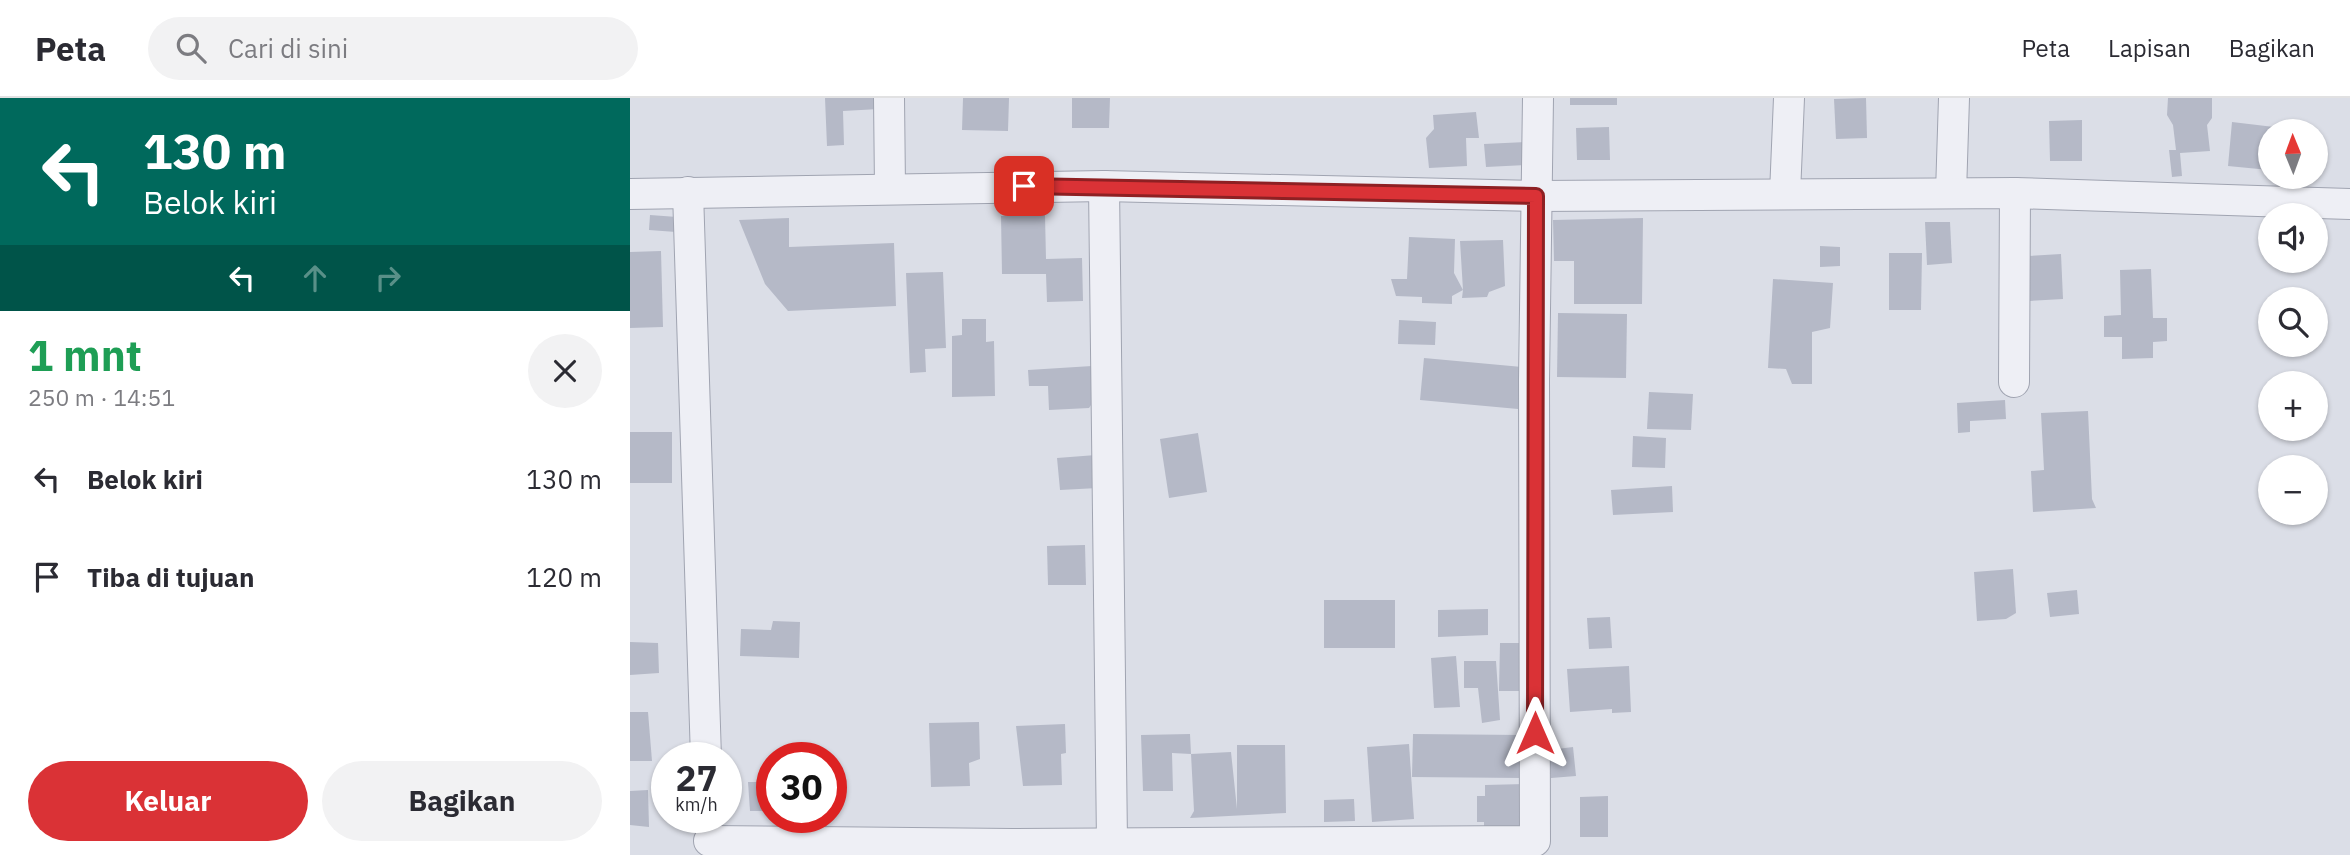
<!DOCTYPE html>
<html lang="id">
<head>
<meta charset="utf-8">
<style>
  body { margin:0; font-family:"IBM Plex Sans",sans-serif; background:#f2f2f3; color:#2b2b33; height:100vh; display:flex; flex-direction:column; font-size:26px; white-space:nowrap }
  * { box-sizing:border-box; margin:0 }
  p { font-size:23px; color:#7c7c81 }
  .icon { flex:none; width:38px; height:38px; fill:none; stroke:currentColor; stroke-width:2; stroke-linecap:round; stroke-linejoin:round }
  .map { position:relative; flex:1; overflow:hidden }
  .details { display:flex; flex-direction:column; background:#fff; width:630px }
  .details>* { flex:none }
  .banner { background:#00695c; color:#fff; overflow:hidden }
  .needle { width:46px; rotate:359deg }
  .tools { position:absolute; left:1628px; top:21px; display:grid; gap:14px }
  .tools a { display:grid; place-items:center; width:70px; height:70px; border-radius:50%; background:#fff; box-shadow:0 2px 5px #0004; font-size:35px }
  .speed { position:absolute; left:21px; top:644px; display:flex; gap:14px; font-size:35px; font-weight:700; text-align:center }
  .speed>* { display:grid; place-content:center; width:91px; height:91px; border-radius:50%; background:#fff; box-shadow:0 2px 5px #0004; line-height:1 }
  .speed small { font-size:18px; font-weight:400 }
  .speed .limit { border:10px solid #d22; background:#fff; color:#111 }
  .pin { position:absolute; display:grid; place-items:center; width:60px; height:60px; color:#fff; margin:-30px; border-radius:14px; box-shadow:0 4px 10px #0006 }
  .me { position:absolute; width:77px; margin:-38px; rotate:0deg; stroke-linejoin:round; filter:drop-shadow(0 0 5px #0008) }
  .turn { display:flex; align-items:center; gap:24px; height:147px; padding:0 28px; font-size:32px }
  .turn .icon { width:91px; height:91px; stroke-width:2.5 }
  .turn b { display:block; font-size:49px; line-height:60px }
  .lanes { display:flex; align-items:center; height:66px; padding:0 28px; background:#0003; justify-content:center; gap:35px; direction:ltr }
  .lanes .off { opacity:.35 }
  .round { display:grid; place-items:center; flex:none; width:74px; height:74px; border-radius:37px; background:#f2f2f3 }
  .head { display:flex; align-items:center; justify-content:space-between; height:119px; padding:0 28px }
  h1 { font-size:42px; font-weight:800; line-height:52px; color:#1e9e55 }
  .cta { display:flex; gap:14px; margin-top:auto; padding:14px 28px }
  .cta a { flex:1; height:80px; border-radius:42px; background:#da3236; color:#fff; font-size:28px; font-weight:800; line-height:80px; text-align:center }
  .cta a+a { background:#f2f2f3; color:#2b2b33 }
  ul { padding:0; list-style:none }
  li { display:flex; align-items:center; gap:21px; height:98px; padding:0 28px }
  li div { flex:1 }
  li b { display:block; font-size:26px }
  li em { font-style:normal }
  header { display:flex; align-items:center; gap:42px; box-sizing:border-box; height:98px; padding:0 35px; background:#fff; border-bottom:2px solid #e1e1e2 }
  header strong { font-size:33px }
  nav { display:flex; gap:38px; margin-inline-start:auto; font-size:24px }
  .search { width:490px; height:63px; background:#f2f2f3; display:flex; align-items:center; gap:18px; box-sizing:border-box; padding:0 24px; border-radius:38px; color:#7c7c81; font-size:26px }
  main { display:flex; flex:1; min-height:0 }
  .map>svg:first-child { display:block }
  .building { fill:#b5b9c7 }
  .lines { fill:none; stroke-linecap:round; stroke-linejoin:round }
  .street-casing { stroke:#a0a4b1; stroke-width:32 }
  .street { stroke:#eeeff5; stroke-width:30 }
  .route-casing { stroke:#8e2023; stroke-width:18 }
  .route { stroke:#da3236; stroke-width:12 }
</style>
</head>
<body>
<header>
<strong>Peta</strong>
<div class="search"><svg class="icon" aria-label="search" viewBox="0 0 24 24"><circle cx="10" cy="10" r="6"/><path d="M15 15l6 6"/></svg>Cari di sini</div>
<nav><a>Peta</a><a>Lapisan</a><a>Bagikan</a></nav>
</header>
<main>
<section class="details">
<div class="banner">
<div class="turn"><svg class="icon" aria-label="left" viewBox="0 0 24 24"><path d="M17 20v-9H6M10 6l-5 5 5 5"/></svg><div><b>130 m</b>Belok kiri</div></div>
<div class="lanes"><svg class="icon" aria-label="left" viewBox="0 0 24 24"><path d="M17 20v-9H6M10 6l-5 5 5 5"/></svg><svg class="icon off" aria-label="ahead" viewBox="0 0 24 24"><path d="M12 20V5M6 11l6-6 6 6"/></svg><svg class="icon off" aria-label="right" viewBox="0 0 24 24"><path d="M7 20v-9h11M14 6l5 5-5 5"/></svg></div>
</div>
<div class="head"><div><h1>1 mnt</h1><p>250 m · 14:51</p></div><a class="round"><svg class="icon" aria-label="close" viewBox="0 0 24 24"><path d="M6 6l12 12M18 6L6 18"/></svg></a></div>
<ul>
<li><svg class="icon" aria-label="left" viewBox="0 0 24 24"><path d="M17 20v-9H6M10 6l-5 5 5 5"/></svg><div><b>Belok kiri</b></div><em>130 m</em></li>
<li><svg class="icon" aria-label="arrive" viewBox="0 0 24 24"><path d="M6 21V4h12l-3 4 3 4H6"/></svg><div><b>Tiba di tujuan</b></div><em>120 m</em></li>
</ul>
<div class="cta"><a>Keluar</a><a>Bagikan</a></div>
</section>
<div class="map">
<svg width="1720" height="757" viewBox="0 0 1720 757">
  <rect width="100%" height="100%" fill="#dbdee7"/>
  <g class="building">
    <polygon points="195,0 249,0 249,11 213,13 214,47 197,48"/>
    <polygon points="333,0 379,0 378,33 332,32"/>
    <polygon points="442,0 480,0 479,30 442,30"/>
    <rect x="940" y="0" width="47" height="7"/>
    <polygon points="1236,0 1237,40 1206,41 1204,1"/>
    <polygon points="1538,0 1582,0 1582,20 1577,27 1580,53 1550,55 1552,78 1542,79 1539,52 1546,52 1543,27 1537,17"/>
    <polygon points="846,14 849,40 836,40 837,68 799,70 796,40 804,31 803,17"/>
    <polygon points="1452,22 1452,63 1420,63 1419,23"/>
    <polygon points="1602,24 1644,29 1643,33 1640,33 1639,72 1598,68"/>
    <polygon points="979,29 980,62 947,62 946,30"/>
    <polygon points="897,44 898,67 856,69 854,46"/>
    <polygon points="20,117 47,119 46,134 19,132"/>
    <polygon points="415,117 416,161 452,160 453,203 417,204 416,176 372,176 371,118"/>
    <polygon points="159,120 159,149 264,145 266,208 158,213 135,186 109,122"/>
    <polygon points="1013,120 1012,206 944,206 944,163 924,163 923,122"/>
    <polygon points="1295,124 1320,124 1322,165 1297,167"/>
    <polygon points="779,139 825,141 824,175 833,192 830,143 873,142 875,188 859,194 857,199 832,200 833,192 822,198 822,206 792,205 792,199 766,198 761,181 777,181"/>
    <polygon points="1190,148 1210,149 1210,168 1190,169"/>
    <polygon points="31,153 33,229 0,230 0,154"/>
    <polygon points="1259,155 1292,155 1291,212 1259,212"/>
    <polygon points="1431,156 1433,201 1399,203 1398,158"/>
    <polygon points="1521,171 1523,220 1537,220 1537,243 1523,244 1523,260 1492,261 1492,239 1474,239 1474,218 1491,217 1490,172"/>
    <polygon points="313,174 316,250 295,251 296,274 280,275 276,175"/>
    <polygon points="1143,181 1203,185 1200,230 1182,234 1182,286 1162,286 1156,271 1138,270"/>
    <polygon points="928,215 997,216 996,280 927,279"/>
    <polygon points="332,221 356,221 356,244 364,243 365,298 322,299 322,238 332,237"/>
    <polygon points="769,222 806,224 805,247 768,246"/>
    <polygon points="794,260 892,269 888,311 790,302"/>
    <polygon points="462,268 463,304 459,310 419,312 418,288 399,288 398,272"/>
    <polygon points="1019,294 1063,296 1061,332 1017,331"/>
    <polygon points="1375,302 1376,321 1340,323 1340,334 1328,335 1327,305"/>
    <polygon points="1458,313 1462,401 1466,410 1403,414 1401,373 1414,372 1411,315"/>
    <rect x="0" y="334" width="42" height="51"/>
    <polygon points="568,335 577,394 539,400 530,341"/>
    <polygon points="1003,338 1036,340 1035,370 1002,369"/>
    <polygon points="466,357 468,390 430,392 427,360"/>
    <polygon points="1042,388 1043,414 983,417 981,392"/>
    <polygon points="455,447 456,487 418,487 417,448"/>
    <polygon points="1383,471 1386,515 1376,521 1347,523 1344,474"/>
    <polygon points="1447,492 1449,516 1420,519 1417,495"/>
    <rect x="694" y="502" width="71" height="48"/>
    <polygon points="858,511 858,537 808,539 808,512"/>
    <polygon points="980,519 982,550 959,551 957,520"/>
    <polygon points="143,523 170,524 169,560 110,558 111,531 141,532"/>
    <polygon points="0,544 28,545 29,575 0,577"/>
    <polygon points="870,545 894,545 893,593 869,593"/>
    <polygon points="826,558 830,609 804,610 801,560"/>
    <polygon points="834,563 866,563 870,622 852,625 848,590 834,590"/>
    <polygon points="999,568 1001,614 982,615 982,611 940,614 937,571"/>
    <polygon points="0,614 18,614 22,663 0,663"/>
    <polygon points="349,624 350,661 339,665 340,688 301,689 299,625"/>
    <polygon points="435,626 436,655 431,656 432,687 393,688 386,628"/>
    <polygon points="560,636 561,656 542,655 543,693 513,693 511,637"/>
    <polygon points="783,636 892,637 892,680 782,679"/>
    <polygon points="779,646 784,721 742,724 737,649"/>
    <polygon points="607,647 655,647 656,715 560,720 564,713 561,656 601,654 607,711"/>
    <polygon points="943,649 946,678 921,680 919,652"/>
    <polygon points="118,684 142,684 142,713 120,713"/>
    <polygon points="895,686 896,734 854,735 854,724 847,724 847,698 855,698 855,687"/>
    <polygon points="18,692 19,729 0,727 0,693"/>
    <polygon points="978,698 978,739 950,739 950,699"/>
    <polygon points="724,701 725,723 694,724 694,702"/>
  </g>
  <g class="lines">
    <g class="street-casing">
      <g id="street">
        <polyline points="259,0 260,89"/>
        <polyline points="474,88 482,744"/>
        <polyline points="58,94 76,660"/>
        <polyline points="1321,95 1324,0"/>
        <polyline points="0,96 474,88 906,98 1385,95 1720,106"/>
        <polyline points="1155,96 1159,0"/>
        <polyline points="1384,284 1385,95"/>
        <polyline points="79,743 382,746 905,743 904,282 908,0"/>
      </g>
    </g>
    <use href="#street" class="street"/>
  </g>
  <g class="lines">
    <g class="route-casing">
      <polyline id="route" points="394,88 906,98 905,635"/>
    </g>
    <use href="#route" class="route"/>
  </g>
</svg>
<div class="tools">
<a><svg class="needle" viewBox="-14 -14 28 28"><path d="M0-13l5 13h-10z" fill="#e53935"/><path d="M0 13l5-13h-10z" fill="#7c7c81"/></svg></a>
<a><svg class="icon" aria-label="sound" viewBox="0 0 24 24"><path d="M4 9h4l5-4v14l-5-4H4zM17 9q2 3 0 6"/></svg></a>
<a><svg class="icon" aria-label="search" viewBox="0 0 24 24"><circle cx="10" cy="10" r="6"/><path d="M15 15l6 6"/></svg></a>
<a>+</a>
<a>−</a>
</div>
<div class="speed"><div>27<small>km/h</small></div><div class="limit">30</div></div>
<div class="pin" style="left:394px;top:88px;background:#d93025"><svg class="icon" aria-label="arrive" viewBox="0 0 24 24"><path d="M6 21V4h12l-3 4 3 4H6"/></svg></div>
<svg class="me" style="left:905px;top:635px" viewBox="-20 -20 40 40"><path d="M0-17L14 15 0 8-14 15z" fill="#da3236" stroke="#fff" stroke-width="4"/></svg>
</div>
</main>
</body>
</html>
